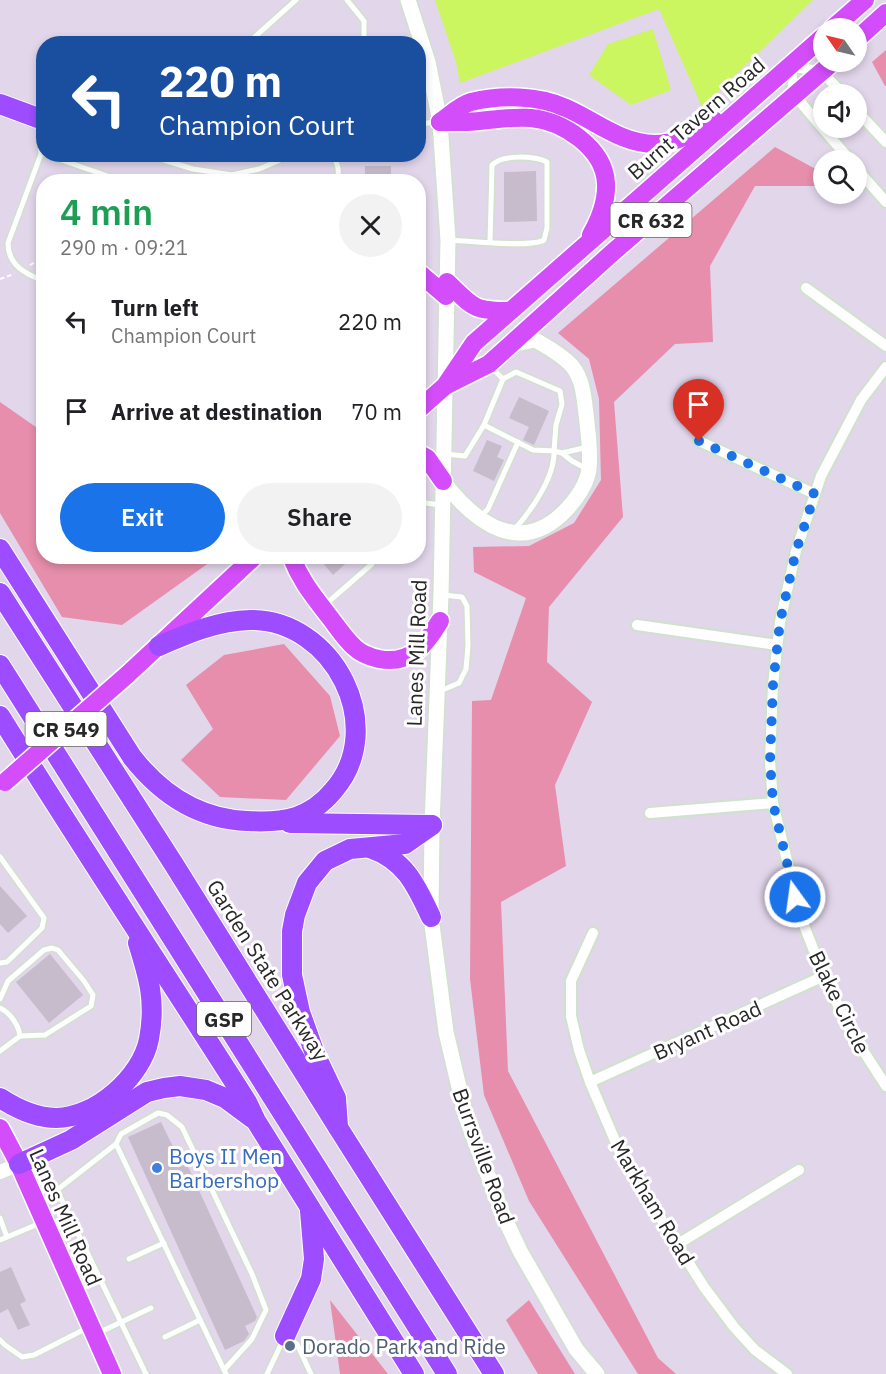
<!DOCTYPE html>
<html lang="en">
<head>
<meta charset="utf-8">
<style>
  body { margin:0; font-family:"IBM Plex Sans",sans-serif; background:#f2f2f2; color:#202124; height:100vh; display:flex; flex-direction:column; font-size:22px; white-space:nowrap }
  * { box-sizing:border-box; margin:0 }
  p { font-size:20px; color:#757577 }
  .icon { flex:none; width:33px; height:33px; fill:none; stroke:currentColor; stroke-width:2; stroke-linecap:round; stroke-linejoin:round }
  .map { position:relative; flex:1; overflow:hidden }
  .sheet { position:absolute; left:36px; top:174px; width:390px; height:390px; display:flex; flex-direction:column; background:#fff; border-radius:24px; box-shadow:0 3px 9px #0003 }
  .sheet>* { flex:none }
  .top-card { position:absolute; left:36px; top:36px; width:390px; height:126px; border-radius:24px; box-shadow:0 3px 9px #0003; background:#1a4fa0; color:#fff; overflow:hidden }
  .needle { width:39px; rotate:304deg }
  .controls { position:absolute; left:813px; top:18px; display:grid; gap:12px }
  .controls a { display:grid; place-items:center; width:54px; height:54px; border-radius:50%; background:#fff; box-shadow:0 3px 9px #0003; font-size:30px }
  .pin { position:absolute; display:grid; place-items:center; width:51px; height:51px; color:#fff; margin:-62px -26px; border-radius:50% 50% 50% 0; rotate:-45deg; box-shadow:0 0 6px #0007 }
  .pin .icon { rotate:45deg }
  .me { position:absolute; width:66px; margin:-33px; rotate:346deg; stroke-linejoin:round; filter:drop-shadow(0 0 4px #0008) }
  .turn { display:flex; align-items:center; gap:21px; height:126px; padding:0 24px; font-size:27px }
  .turn .icon { width:78px; height:78px; stroke-width:2.5 }
  .turn b { display:block; font-size:42px; line-height:51px }
  .round { display:grid; place-items:center; flex:none; width:63px; height:63px; border-radius:32px; background:#f2f2f2 }
  .headline { display:flex; align-items:center; justify-content:space-between; height:102px; padding:0 24px }
  h1 { font-size:36px; font-weight:600; line-height:45px; color:#1e9e55 }
  .cta { display:flex; gap:12px; margin-top:auto; padding:12px 24px }
  .cta a { flex:1; height:69px; border-radius:36px; background:#1a73e8; color:#fff; font-size:24px; font-weight:600; line-height:69px; text-align:center }
  .cta a+a { background:#f2f2f2; color:#202124 }
  ul { padding:0; list-style:none }
  li { display:flex; align-items:center; gap:18px; height:90px; padding:0 24px }
  li div { flex:1 }
  li b { display:block; font-size:22px }
  li em { font-style:normal }
  .map>svg:first-child { display:block }
  .green { fill:#e68eab }
  .water { fill:#ccf660 }
  .building { fill:#c6bccc }
  .lines { fill:none; stroke-linecap:round; stroke-linejoin:round }
  .service-casing { stroke:#d0e1cc; stroke-width:8 }
  .minor-casing { stroke:#d0e1cc; stroke-width:14 }
  .tertiary-casing { stroke:#d0e1cc; stroke-width:16 }
  .secondary-casing { stroke:#d0e1cc; stroke-width:18 }
  .primary-casing { stroke:#fff; stroke-width:21 }
  .motorway-casing { stroke:#fff; stroke-width:22 }
  .path { stroke:#fff; stroke-width:2; stroke-dasharray:4.5 3; stroke-linecap:butt }
  .service { stroke:#fff; stroke-width:5 }
  .minor { stroke:#fff; stroke-width:10 }
  .tertiary { stroke:#fff; stroke-width:14 }
  .secondary { stroke:#fff; stroke-width:15 }
  .primary { stroke:#d44dfa; stroke-width:18 }
  .motorway { stroke:#9d4dff; stroke-width:20 }
  .primary-bridge-casing { stroke:#fff; stroke-width:21; stroke-linecap:butt }
  .primary-bridge { stroke:#d44dfa; stroke-width:18 }
  .route { stroke:#1a73e8; stroke-width:10; stroke-dasharray:0 18 }
  .shop-dot { fill:#3f7fe0; stroke:#fff; stroke-width:2 }
  .service-dot { fill:#5c6f8a; stroke:#fff; stroke-width:2 }
  .labels { text-anchor:middle; dominant-baseline:central; stroke-width:6; stroke-linejoin:round; paint-order:stroke }
  .shield { fill:#fff; stroke:#686868; stroke-width:1.5 }
  .shield-label { font-size:20px; font-weight:bold; fill:#272727 }
  .street-label { font-size:21px; fill:#272727; stroke:#fff }
  .shop-label { font-size:21px; fill:#366cbe; stroke:#fff; text-anchor:start }
  .service-label { font-size:21px; fill:#4e5e75; stroke:#fff; text-anchor:start }
</style>
</head>
<body>
<div class="map">
<svg width="886" height="1374" viewBox="0 0 886 1374">
  <rect width="100%" height="100%" fill="#e2d6eb"/>
  <g class="green">
    <polygon points="886,50 886,86 885,86 872,62"/>
    <polygon points="775,147 823,173 823,186 755,186 710,266 713,342 675,344 614,402 623,517 549,607 547,662 592,702 555,785 566,866 501,902 508,1071 658,1358 676,1374 638,1374 529,1201 484,1095 470,979 472,701 491,700 526,598 474,572 473,547 529,546 574,523 601,480 599,399 589,359 558,333"/>
    <polygon points="0,402 43,432 44,556 217,557 122,625 62,617 0,513"/>
    <polygon points="284,644 330,696 340,736 286,800 220,797 181,760 213,729 186,685 224,655"/>
    <polygon points="330,1300 388,1374 340,1374"/>
    <polygon points="529,1300 575,1374 538,1374 506,1320"/>
  </g>
  <g class="water">
    <polygon points="435,0 813,0 702,107 659,9 460,83 456,62"/>
    <polygon points="653,29 671,90 631,105 589,75 608,44"/>
  </g>
  <g class="building">
    <rect x="365" y="166" width="26" height="16"/>
    <polygon points="536,171 537,221 504,222 504,172"/>
    <polygon points="519,397 549,411 534,445 523,440 529,427 509,418"/>
    <polygon points="487,440 502,446 497,457 504,460 494,481 473,471"/>
    <polygon points="317,556 354,556 333,575"/>
    <polygon points="0,886 27,916 8,933 0,924"/>
    <polygon points="50,954 83,995 49,1023 16,982"/>
    <polygon points="161,1122 176,1153 181,1151 257,1317 255,1321 245,1326 249,1334 244,1341 225,1350 128,1137"/>
    <polygon points="11,1267 26,1301 20,1304 30,1325 18,1330 8,1309 0,1313 0,1272"/>
  </g>
  <g class="lines">
    <g class="service-casing">
      <g id="service">
        <polyline points="347,0 364,21 364,44"/>
        <polyline points="247,44 296,0"/>
        <path d="M38 121 41 154 8 243C8 265 25 274 44 281"/>
        <polyline points="418,124 438,122"/>
        <polyline points="44,154 125,182"/>
        <polyline points="144,154 193,169 232,175"/>
        <path d="M331 154C338 163 340 170 337 182"/>
        <polyline points="222,182 232,175 259,169 294,154"/>
        <path d="M449 240C468 241 531 248 544 240L547 228V162C534 156 503 154 492 165L490 242"/>
        <polyline points="491,367 503,379 516,372 560,391 562,404 556,425 554,451 562,453"/>
        <path d="M484 425 533 450 554 451C555 477 531 511 514 530"/>
        <polyline points="445,454 465,456 484,425 503,379"/>
        <polyline points="587,469 572,461 562,453 588,447"/>
        <polyline points="418,502 441,505"/>
        <polyline points="480,517 488,509 518,442"/>
        <polyline points="326,604 372,564 366,556"/>
        <polyline points="440,691 459,683 466,669 468,646 467,606 462,597 443,595"/>
        <polyline points="0,857 44,918 42,928 7,962 0,963"/>
        <polyline points="0,999 8,981 44,950 52,948 58,950 84,981 93,995 91,1006 45,1035 20,1036"/>
        <path d="M0 1008C10 1012 19 1026 20 1036L0 1051"/>
        <polyline points="116,1144 121,1134 158,1113 167,1115 182,1127 252,1274 266,1310 252,1339 224,1370"/>
        <polyline points="0,1218 7,1237"/>
        <polyline points="0,1240 43,1222"/>
        <polyline points="129,1259 164,1243"/>
        <polyline points="98,1333 151,1308"/>
        <polyline points="165,1337 200,1320"/>
        <polyline points="0,1340 5,1345 22,1357 34,1355 89,1327"/>
        <polyline points="146,1374 57,1190 116,1144 226,1374"/>
        <polyline points="267,1374 285,1336 297,1344 311,1374"/>
      </g>
    </g>
    <g class="minor-casing">
      <g id="minor">
        <polyline points="843,94 822,72 790,66 795,96 850,160"/>
        <polyline points="856,110 886,142"/>
        <polyline points="856,168 886,202"/>
        <polyline points="806,288 886,346"/>
        <polyline points="886,367 861,400 821,476 796,551 780,622 773,685 770,761 773,803 801,918 824,976 848,1027 886,1086"/>
        <polyline points="699,441 815,494"/>
        <polyline points="637,625 777,645"/>
        <polyline points="650,813 773,803"/>
        <polyline points="593,933 571,981 571,1016 579,1050 590,1082 622,1157 704,1287 734,1327 755,1350 787,1374"/>
        <polyline points="590,1082 824,976"/>
        <polyline points="678,1244 799,1170"/>
      </g>
    </g>
    <g class="tertiary-casing">
      <polyline id="tertiary" points="0,1172 19,1164"/>
    </g>
    <g class="secondary-casing">
      <g id="secondary">
        <polyline points="408,0 428,62 440,122 448,240 441,594 432,825 431,917 446,1032 466,1117 503,1215 520,1251 576,1349 597,1374"/>
        <path d="M443 481C475 523 521 558 567 509 577 498 587 484 589 469 591 451 588 432 586 414 584 398 583 379 572 366 562 355 548 347 535 340L510 345"/>
      </g>
    </g>
    <g class="primary-casing">
      <g id="primary">
        <polyline points="833,28 865,0"/>
        <polyline points="856,40 886,13"/>
        <path d="M440 122C449 116 460 105 471 102 501 95 538 95 566 108 596 121 621 144 655 144 678 144 695 130 714 120"/>
        <path d="M440 122C449 122 458 122 467 122 489 121 509 116 531 118 563 121 604 148 606 183 607 202 600 219 591 235"/>
        <polyline points="418,272 446,296"/>
        <path d="M447 282C473 307 472 311 510 311"/>
        <polyline points="447,385 489,364 612,253 833,62"/>
        <polyline points="418,410 445,386 474,343 824,36"/>
        <polyline points="418,453 427,458 443,481"/>
        <path d="M291 556C301 581 312 594 328 615 336 625 344 638 354 647 360 653 370 657 379 659 410 665 425 646 440 621"/>
        <polyline points="127,675 255,556"/>
        <polyline points="0,1128 19,1164 112,1374"/>
      </g>
    </g>
    <g class="motorway-casing">
      <g id="motorway">
        <polyline points="0,104 38,118"/>
        <path d="M0 549 132 757C161 794 199 819 247 821 264 822 280 822 296 817 311 812 323 803 333 791 389 728 334 619 250 620 217 621 189 633 159 646"/>
        <polyline points="0,593 173,863 339,1129 494,1374"/>
        <polyline points="0,665 447,1374"/>
        <path d="M0 716C81 846 165 973 247 1102L256 1121 414 1374"/>
        <polyline points="290,823 432,825"/>
        <path d="M370 848C405 860 416 885 431 917"/>
        <path d="M0 1098C17 1109 36 1118 56 1118 95 1118 142 1077 149 1039 156 1002 149 978 138 943"/>
        <polyline points="338,1127 336,1098 315,1054 300,1012 292,975 292,931 295,915 307,883 325,861 350,849 405,844 432,825"/>
        <polyline points="19,1164 71,1140 147,1092 164,1088 180,1086 206,1090 225,1098 252,1118"/>
        <polyline points="285,1336 311,1279 314,1259 310,1211"/>
      </g>
    </g>
    <g class="path">
      <polyline points="30,265 37,261"/>
      <polyline points="0,279 14,274"/>
    </g>
    <use href="#service" class="service"/>
    <use href="#minor" class="minor"/>
    <use href="#tertiary" class="tertiary"/>
    <use href="#secondary" class="secondary"/>
    <use href="#primary" class="primary"/>
    <use href="#motorway" class="motorway"/>
    <g class="primary-bridge-casing">
      <polyline id="primary-bridge" points="5,782 127,675"/>
    </g>
    <use href="#primary-bridge" class="primary-bridge"/>
  </g>
  <g class="lines">
    <polyline class="route" points="699,441 815,494 796,551 780,622 773,685 770,761 773,803 795,897"/>
  </g>
  <circle class="shop-dot" cx="157" cy="1168" r="6"/>
  <circle class="service-dot" cx="290" cy="1346" r="6"/>
  <g class="labels">
    <g class="shield">
      <rect x="610.5" y="203" width="81" height="34" rx="4.5"/>
      <rect x="25.5" y="712" width="81" height="34" rx="4.5"/>
      <rect x="197" y="1002" width="54" height="34" rx="4.5"/>
    </g>
    <g class="shield-label">
      <text x="651" y="220">CR 632</text>
      <text x="66" y="729">CR 549</text>
      <text x="224" y="1019">GSP</text>
    </g>
    <g class="street-label">
      <text transform="translate(696 118) rotate(-41)">Burnt Tavern Road</text>
      <text transform="translate(416 653) rotate(-88)">Lanes Mill Road</text>
      <text transform="translate(268 970) rotate(58)">Garden State Parkway</text>
      <text transform="translate(840 1002) rotate(64)">Blake Circle</text>
      <text transform="translate(707 1030) rotate(-24)">Bryant Road</text>
      <text transform="translate(484 1156) rotate(70)">Burrsville Road</text>
      <text transform="translate(653 1202) rotate(59)">Markham Road</text>
      <text transform="translate(66 1217) rotate(66)">Lanes Mill Road</text>
    </g>
    <g class="shop-label">
      <text x="169" y="1156">Boys II Men<tspan x="169" dy="24">Barbershop</tspan></text>
    </g>
    <g class="service-label">
      <text x="302" y="1346">Dorado Park and Ride</text>
    </g>
  </g>
</svg>
<div class="controls">
<a><svg class="needle" viewBox="-14 -14 28 28"><path d="M0-13l5 13h-10z" fill="#e53935"/><path d="M0 13l5-13h-10z" fill="#757577"/></svg></a>
<a><svg class="icon" aria-label="sound" viewBox="0 0 24 24"><path d="M4 9h4l5-4v14l-5-4H4zM17 9q2 3 0 6"/></svg></a>
<a><svg class="icon" aria-label="search" viewBox="0 0 24 24"><circle cx="10" cy="10" r="6"/><path d="M15 15l6 6"/></svg></a>
</div>
<div class="pin" style="left:699px;top:441px;background:#d93025"><svg class="icon" aria-label="arrive" viewBox="0 0 24 24"><path d="M6 21V4h12l-3 4 3 4H6"/></svg></div>
<svg class="me" style="left:795px;top:897px" viewBox="-20 -20 40 40"><circle r="17" fill="#1a73e8" stroke="#fff" stroke-width="3"/><path d="M0-11L8 9 0 5-8 9z" fill="#fff"/></svg>
<div class="top-card">
<div class="turn"><svg class="icon" aria-label="left" viewBox="0 0 24 24"><path d="M17 20v-9H6M10 6l-5 5 5 5"/></svg><div><b>220 m</b>Champion Court</div></div>
</div>
<section class="sheet">
<div class="headline"><div><h1>4 min</h1><p>290 m · 09:21</p></div><a class="round"><svg class="icon" aria-label="close" viewBox="0 0 24 24"><path d="M6 6l12 12M18 6L6 18"/></svg></a></div>
<ul>
<li><svg class="icon" aria-label="left" viewBox="0 0 24 24"><path d="M17 20v-9H6M10 6l-5 5 5 5"/></svg><div><b>Turn left</b><p>Champion Court</p></div><em>220 m</em></li>
<li><svg class="icon" aria-label="arrive" viewBox="0 0 24 24"><path d="M6 21V4h12l-3 4 3 4H6"/></svg><div><b>Arrive at destination</b></div><em>70 m</em></li>
</ul>
<div class="cta"><a>Exit</a><a>Share</a></div>
</section>
</div>
</body>
</html>
